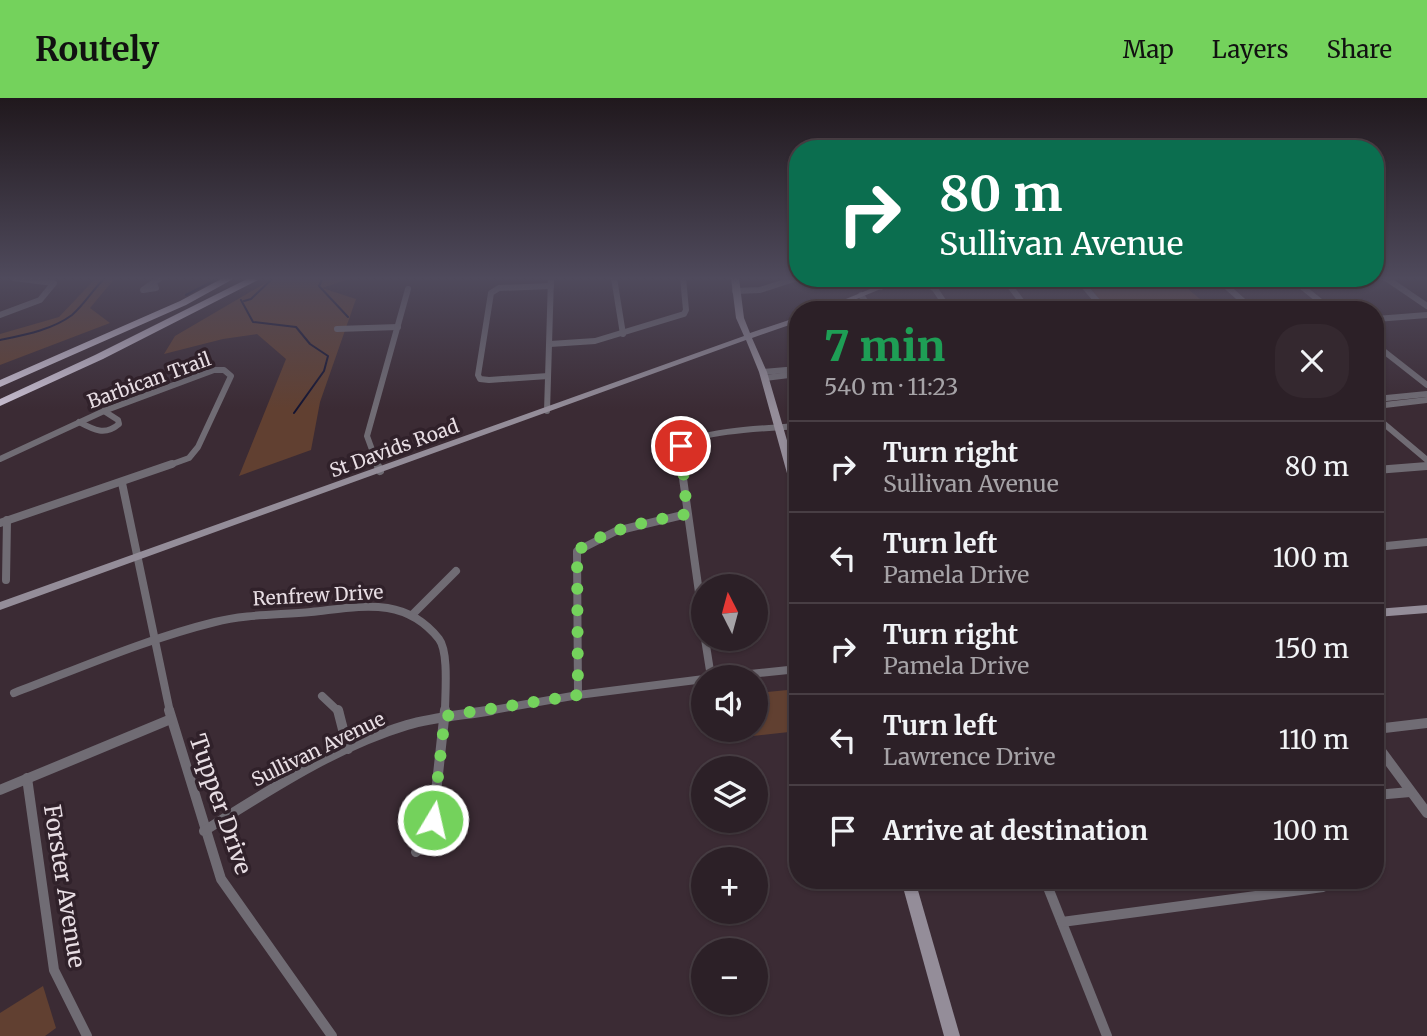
<!DOCTYPE html>
<html lang="en">
<head>
<meta charset="utf-8">
<style>
  body { margin:0; font-family:Merriweather,serif; background:#34282f; color:#f1f3f6; height:100vh; display:flex; flex-direction:column; font-size:26px; white-space:nowrap }
  * { box-sizing:border-box; margin:0 }
  p { font-size:23px; color:#a6a3a7 }
  .icon { flex:none; width:38px; height:38px; fill:none; stroke:currentColor; stroke-width:2; stroke-linecap:round; stroke-linejoin:round }
  .map { position:relative; flex:1; overflow:hidden }
  .details { position:absolute; left:789px; top:203px; width:595px; height:588px; display:flex; flex-direction:column; background:#2c2027; border-radius:28px; box-shadow:0 2px 5px #0004,0 0 0 2px #483e44 }
  .details>* { flex:none }
  .banner { position:absolute; left:789px; top:42px; width:595px; height:147px; border-radius:28px; box-shadow:0 2px 5px #0004,0 0 0 2px #483e44; background:#0b6e4f; color:#fff; overflow:hidden }
  .needle { width:46px; rotate:354deg }
  .buttons { position:absolute; left:691px; top:476px; display:grid; gap:14px }
  .buttons a { display:grid; place-items:center; width:77px; height:77px; border-radius:50%; background:#2c2027; box-shadow:0 2px 5px #0004,0 0 0 2px #483e44; font-size:35px }
  .pin { position:absolute; display:grid; place-items:center; width:60px; height:60px; color:#fff; margin:-30px; border:4px solid #fff; border-radius:50%; box-shadow:0 2px 7px #0007 }
  .me { position:absolute; width:77px; margin:-38px; rotate:9deg; stroke-linejoin:round; filter:drop-shadow(0 0 5px #0008) }
  .turn { display:flex; align-items:center; gap:24px; height:147px; padding:0 35px; font-size:32px }
  .turn .icon { width:91px; height:91px; stroke-width:2.5 }
  .turn b { display:block; font-size:49px; line-height:60px }
  .round { display:grid; place-items:center; flex:none; width:74px; height:74px; border-radius:28px; background:#34282f }
  .head { display:flex; align-items:center; justify-content:space-between; height:119px; padding:0 35px }
  h1 { font-size:42px; font-weight:800; line-height:52px; color:#1e9e55 }
  ul { padding:0; list-style:none }
  li { display:flex; align-items:center; gap:21px; height:91px; padding:0 35px; border-top:2px solid #483e44 }
  li div { flex:1 }
  li b { display:block; font-size:26px }
  li em { font-style:normal }
  header { display:flex; align-items:center; gap:42px; box-sizing:border-box; height:98px; padding:0 35px; background:#74d25c; color:#111 }
  header strong { font-size:33px }
  nav { display:flex; gap:38px; margin-inline-start:auto; font-size:24px }
  .map>svg:first-child { display:block }
  .green { fill:#614031 }
  .lines { fill:none; stroke-linecap:round; stroke-linejoin:round }
  .stream { stroke:#141432; stroke-width:2 }
  .street-far2 { stroke:#706c74; stroke-width:6 }
  .street-far1 { stroke:#706c74; stroke-width:8 }
  .street { stroke:#706c74; stroke-width:10 }
  .secondary { fill:#948d99; fill-rule:evenodd }
  .highway { fill:#c8bed0; fill-rule:evenodd }
  .route { stroke:#74d25c; stroke-width:12; stroke-dasharray:0 21.6 }
  .labels { text-anchor:middle; dominant-baseline:central; stroke-width:7; stroke-linejoin:round; paint-order:stroke }
  .street-label { font-size:19px; fill:#e8dee4; stroke:#30212a }
  .near-street-label { font-size:23px; fill:#e8dee4; stroke:#30212a }
</style>
</head>
<body>
<header>
<strong>Routely</strong>
<nav><a>Map</a><a>Layers</a><a>Share</a></nav>
</header>
<div class="map">
<svg width="1427" height="938" viewBox="0 0 1427 938">
  <rect width="100%" height="100%" fill="#3b2b34"/>
  <g class="green">
    <polygon points="96,180 115,180 90,210 110,225 0,267 0,236 59,219"/>
    <polygon points="274,180 352,180 322,190 356,201 320,304 311,352 239,378 286,261 257,236 223,241 164,256 175,238"/>
    <polygon points="1081,180 1188,191 1213,212 1109,212"/>
    <polygon points="798,591 798,633 753,638 752,632 756,632 756,595"/>
    <polygon points="43,888 56,930 45,938 0,938 0,915"/>
  </g>
  <g class="lines">
    <g class="stream">
      <polyline points="323,180 319,188 348,219"/>
      <polyline points="186,197 219,180"/>
      <polyline points="241,202 253,224 296,229 310,246 328,258 324,273 294,315"/>
      <polyline points="244,203 251,201 273,180"/>
      <path d="M0 242C24 237 52 232 72 217 85 206 93 191 105 180"/>
    </g>
    <g class="street-far2">
      <polyline points="614,180 623,236"/>
      <polyline points="875,180 881,189"/>
      <polyline points="918,180 935,191 949,212"/>
      <polyline points="1004,180 1028,212"/>
      <polyline points="1077,180 1105,212"/>
      <polyline points="1217,180 1253,212"/>
      <polyline points="1291,180 1331,212"/>
      <polyline points="1386,180 1427,208"/>
      <polyline points="154,185 156,190 143,192 160,180"/>
      <polyline points="735,193 760,192 797,180"/>
      <polyline points="861,197 871,212"/>
      <polyline points="0,217 40,202 54,185 13,180"/>
      <polyline points="1376,221 1427,217"/>
      <polyline points="337,231 398,229"/>
      <polyline points="550,246 595,243 684,216 686,212 683,180"/>
      <polyline points="1376,247 1427,287"/>
      <polyline points="763,274 798,271"/>
      <polyline points="548,278 489,282 480,281 478,277 491,195 499,190 551,188"/>
      <polyline points="765,280 789,277"/>
      <polyline points="1376,301 1427,296"/>
      <polyline points="1376,308 1427,302"/>
      <polyline points="547,313 551,180"/>
      <polyline points="1376,319 1427,362"/>
      <path d="M79 324C94 332 105 338 119 326L118 322 104 313"/>
      <polyline points="0,361 104,313 214,272 224,272 231,278 198,349 189,360 167,368"/>
      <polyline points="378,368 367,338 408,191"/>
      <path d="M681 368 682 347C701 332 772 330 798 328"/>
    </g>
    <g class="street-far1">
      <polyline points="377,366 380,373"/>
      <polyline points="681,366 704,530"/>
      <polyline points="1376,372 1427,368"/>
      <polyline points="122,385 170,614"/>
      <polyline points="0,425 172,366"/>
      <polyline points="1376,449 1427,444"/>
      <polyline points="6,482 7,422"/>
      <polyline points="413,516 456,473"/>
      <polyline points="705,541 711,579"/>
      <polyline points="721,579 798,571"/>
      <path d="M14 595C80 570 146 541 215 524 245 516 280 517 311 514 359 509 404 497 439 541 449 554 445 596 445 614"/>
      <polyline points="578,597 577,453 616,433 687,416"/>
      <polyline points="322,598 339,614"/>
      <polyline points="482,614 578,597 704,581"/>
    </g>
    <g class="street">
      <polyline points="169,612 221,781 332,938"/>
      <polyline points="338,612 348,651"/>
      <polyline points="1376,631 1427,625"/>
      <polyline points="1376,646 1427,715"/>
      <polyline points="27,680 54,872 87,938"/>
      <polyline points="0,692 171,621"/>
      <polyline points="1376,697 1410,694"/>
      <path d="M204 733C268 693 334 649 407 627 434 619 464 617 492 612"/>
      <polyline points="416,754 433,722 445,612"/>
      <polyline points="1045,782 1107,938"/>
      <polyline points="1062,824 1323,789 1333,782"/>
    </g>
    <g class="secondary">
      <polygon points="731,180 739,180 744,220 750,235 798,219 798,224 752,240 767,274 798,380 798,400 793,397 759,274 746,242 0,512 0,504 744,238 736,220"/>
      <polygon points="897,180 907,180 830,212 819,212"/>
      <polygon points="1427,507 1427,515 1376,519 1376,511"/>
      <polygon points="901,782 915,782 960,938 944,938"/>
    </g>
    <g class="highway">
      <polygon points="223,180 235,180 186,207 0,289 0,282 180,203"/>
      <polygon points="249,180 258,182 103,261 0,308 0,301 95,257"/>
    </g>
  </g>
  <linearGradient id="sky" x2="0" y2="1"><stop stop-color="#20181d"/><stop offset="0.58" stop-color="#4f4a5c"/><stop offset="1" stop-color="#4f4a5c" stop-opacity="0"/></linearGradient>
  <rect width="1427" height="311" fill="url(#sky)"/>
  <g class="lines">
    <path class="route" d="M433 722 445 618 578 597 577 453C608 430 650 423 687 416L681 348"/>
  </g>
  <g class="labels">
    <g class="street-label">
      <text transform="translate(149 282) rotate(-20)">Barbican Trail</text>
      <text transform="translate(394 350) rotate(-20)">St Davids Road</text>
      <text transform="translate(318 497) rotate(-3)">Renfrew Drive</text>
      <text transform="translate(318 651) rotate(-26)">Sullivan Avenue</text>
    </g>
    <g class="near-street-label">
      <text transform="translate(221 706) rotate(71)">Tupper Drive</text>
      <text transform="translate(65 788) rotate(81)">Forster Avenue</text>
    </g>
  </g>
</svg>
<div class="buttons">
<a><svg class="needle" viewBox="-14 -14 28 28"><path d="M0-13l5 13h-10z" fill="#e53935"/><path d="M0 13l5-13h-10z" fill="#a6a3a7"/></svg></a>
<a><svg class="icon" aria-label="sound" viewBox="0 0 24 24"><path d="M4 9h4l5-4v14l-5-4H4zM17 9q2 3 0 6"/></svg></a>
<a><svg class="icon" aria-label="layers" viewBox="0 0 24 24"><path d="M12 4l9 5-9 5-9-5zM3 14l9 5 9-5"/></svg></a>
<a>+</a>
<a>−</a>
</div>
<div class="pin" style="left:681px;top:348px;background:#d93025"><svg class="icon" aria-label="arrive" viewBox="0 0 24 24"><path d="M6 21V4h12l-3 4 3 4H6"/></svg></div>
<svg class="me" style="left:433px;top:722px" viewBox="-20 -20 40 40"><circle r="17" fill="#74d25c" stroke="#fff" stroke-width="3"/><path d="M0-11L8 9 0 5-8 9z" fill="#fff"/></svg>
<div class="banner">
<div class="turn"><svg class="icon" aria-label="right" viewBox="0 0 24 24"><path d="M7 20v-9h11M14 6l5 5-5 5"/></svg><div><b>80 m</b>Sullivan Avenue</div></div>
</div>
<section class="details">
<div class="head"><div><h1>7 min</h1><p>540 m · 11:23</p></div><a class="round"><svg class="icon" aria-label="close" viewBox="0 0 24 24"><path d="M6 6l12 12M18 6L6 18"/></svg></a></div>
<ul>
<li><svg class="icon" aria-label="right" viewBox="0 0 24 24"><path d="M7 20v-9h11M14 6l5 5-5 5"/></svg><div><b>Turn right</b><p>Sullivan Avenue</p></div><em>80 m</em></li>
<li><svg class="icon" aria-label="left" viewBox="0 0 24 24"><path d="M17 20v-9H6M10 6l-5 5 5 5"/></svg><div><b>Turn left</b><p>Pamela Drive</p></div><em>100 m</em></li>
<li><svg class="icon" aria-label="right" viewBox="0 0 24 24"><path d="M7 20v-9h11M14 6l5 5-5 5"/></svg><div><b>Turn right</b><p>Pamela Drive</p></div><em>150 m</em></li>
<li><svg class="icon" aria-label="left" viewBox="0 0 24 24"><path d="M17 20v-9H6M10 6l-5 5 5 5"/></svg><div><b>Turn left</b><p>Lawrence Drive</p></div><em>110 m</em></li>
<li><svg class="icon" aria-label="arrive" viewBox="0 0 24 24"><path d="M6 21V4h12l-3 4 3 4H6"/></svg><div><b>Arrive at destination</b></div><em>100 m</em></li>
</ul>
</section>
</div>
</body>
</html>
